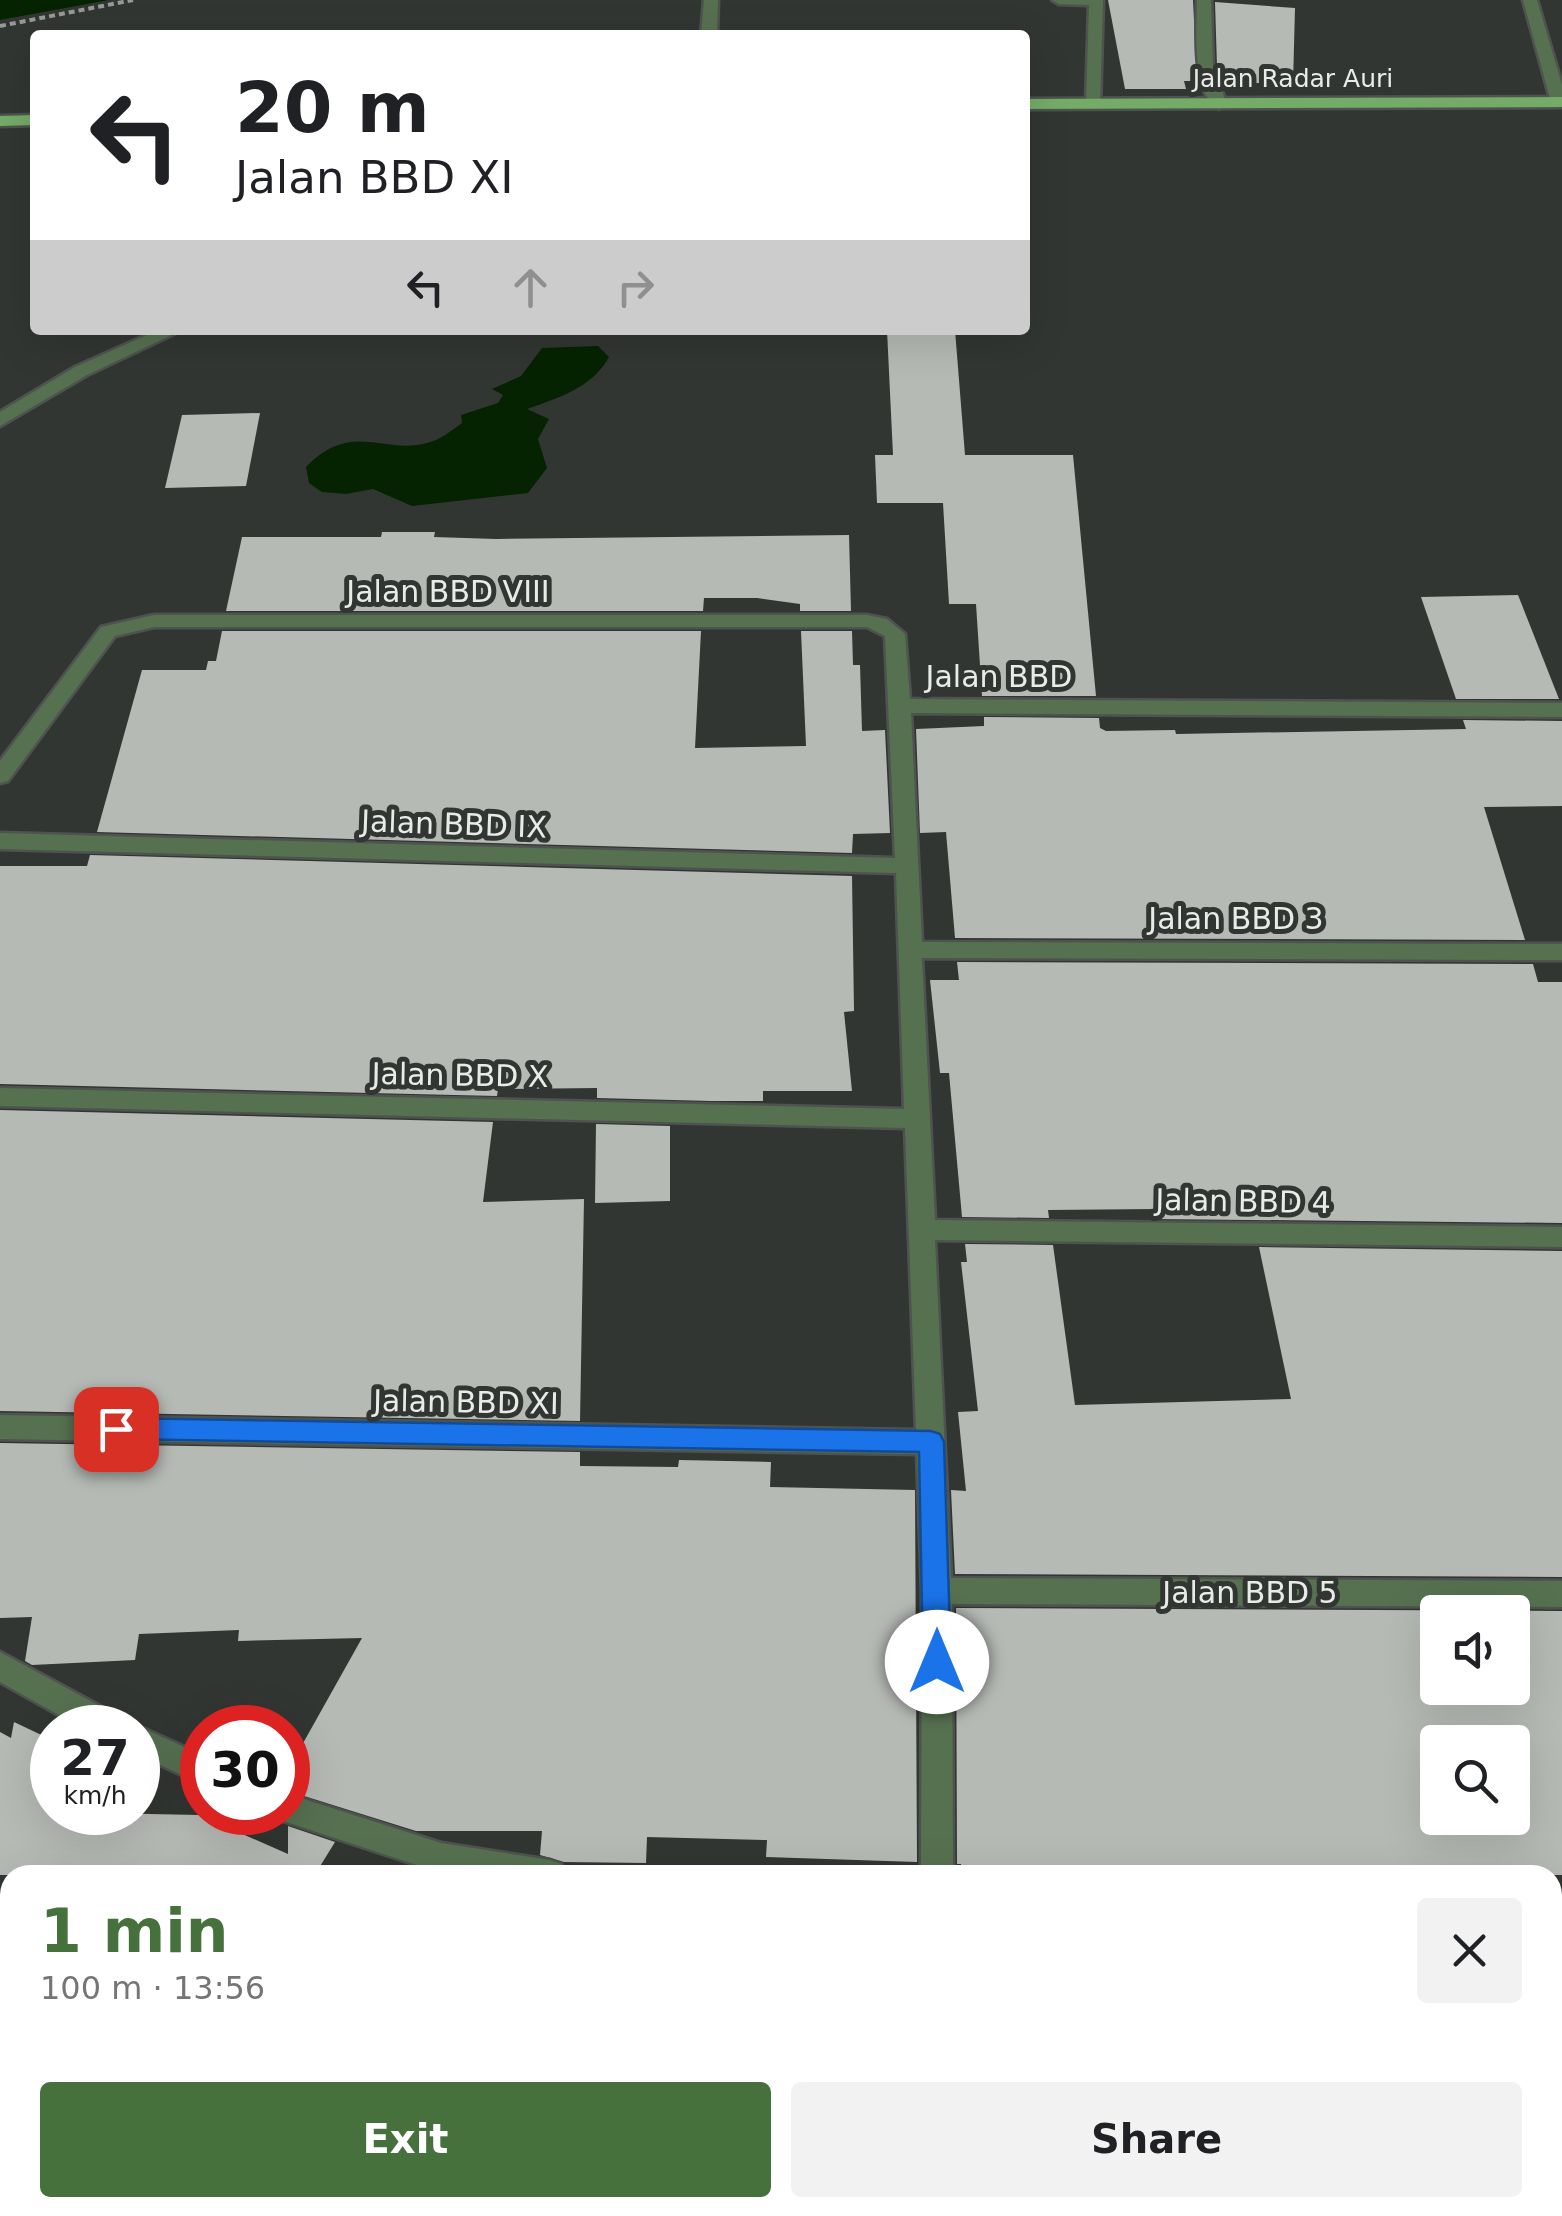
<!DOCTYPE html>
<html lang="en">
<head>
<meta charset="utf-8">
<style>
  body { margin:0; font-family:"DejaVu Sans",sans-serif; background:#f2f2f2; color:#202124; height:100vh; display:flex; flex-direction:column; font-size:38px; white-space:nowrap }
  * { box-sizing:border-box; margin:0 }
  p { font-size:32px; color:#757577 }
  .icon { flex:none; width:55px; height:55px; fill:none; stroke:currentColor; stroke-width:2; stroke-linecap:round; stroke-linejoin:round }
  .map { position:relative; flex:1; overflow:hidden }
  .drawer { position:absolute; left:0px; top:1865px; width:1562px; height:352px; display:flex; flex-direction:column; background:#fff; border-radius:30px 30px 0 0; box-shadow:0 10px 40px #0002 }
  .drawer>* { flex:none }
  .hud { position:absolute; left:30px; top:30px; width:1000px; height:305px; border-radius:10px; box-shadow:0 10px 40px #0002; background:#fff; color:#202124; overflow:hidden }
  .controls { position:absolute; left:1420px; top:1595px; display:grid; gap:20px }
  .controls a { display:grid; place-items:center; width:110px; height:110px; border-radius:10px; background:#fff; box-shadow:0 10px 40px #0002; font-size:50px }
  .speed { position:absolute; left:30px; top:1705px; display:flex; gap:20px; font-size:50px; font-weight:700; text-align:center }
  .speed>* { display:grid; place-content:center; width:130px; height:130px; border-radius:50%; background:#fff; box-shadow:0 10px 40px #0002; line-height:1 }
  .speed small { font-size:25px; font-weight:400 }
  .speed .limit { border:15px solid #d22; background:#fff; color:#111 }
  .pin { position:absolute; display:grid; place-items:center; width:85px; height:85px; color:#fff; margin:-42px; border-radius:20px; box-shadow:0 5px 15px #0006 }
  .me { position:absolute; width:110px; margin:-55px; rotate:0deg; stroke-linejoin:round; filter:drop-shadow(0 0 8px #0008) }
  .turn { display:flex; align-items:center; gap:35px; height:210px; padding:0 40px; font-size:45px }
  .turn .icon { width:130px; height:130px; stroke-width:2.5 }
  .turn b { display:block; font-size:70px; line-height:85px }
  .lanes { display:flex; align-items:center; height:95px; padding:0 40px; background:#0003; justify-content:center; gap:50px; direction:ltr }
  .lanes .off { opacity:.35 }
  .round { display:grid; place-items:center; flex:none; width:105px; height:105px; border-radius:10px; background:#f2f2f2 }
  .summary { display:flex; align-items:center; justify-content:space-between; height:170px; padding:0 40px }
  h1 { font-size:60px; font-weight:700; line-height:75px; color:#46713d }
  .action { display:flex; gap:20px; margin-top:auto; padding:20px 40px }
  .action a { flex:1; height:115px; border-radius:10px; background:#46713d; color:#fff; font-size:40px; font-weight:700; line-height:115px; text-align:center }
  .action a+a { background:#f2f2f2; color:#202124 }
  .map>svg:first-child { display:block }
  .water { fill:#052300 }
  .building { fill:#b6bab5; fill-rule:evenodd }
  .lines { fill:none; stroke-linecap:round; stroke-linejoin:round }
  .minor-casing { stroke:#4f534f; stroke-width:5 }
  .major-casing { stroke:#4f534f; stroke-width:5 }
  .path { stroke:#969996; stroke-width:4; stroke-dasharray:6 4; stroke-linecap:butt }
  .minor { fill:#567150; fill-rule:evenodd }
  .major { fill:#74ac67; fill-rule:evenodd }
  .route { fill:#1a73e8; stroke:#114b97; stroke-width:2.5 }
  .labels { text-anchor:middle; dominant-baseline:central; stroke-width:10; stroke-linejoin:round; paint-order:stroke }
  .far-street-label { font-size:25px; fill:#e9ebe8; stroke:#323632 }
  .street-label { font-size:30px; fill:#e9ebe8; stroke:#323632 }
</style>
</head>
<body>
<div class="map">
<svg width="1562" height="2216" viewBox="0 0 1562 2216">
  <rect width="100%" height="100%" fill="#323632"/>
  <g class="water">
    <polygon points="0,0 109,0 0,20"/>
    <path d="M598 346 609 357C592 388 558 398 527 409L549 419 538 439 547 468 528 493 412 506 373 489 346 494 322 492 309 483 306 467C352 420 383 455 427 443 440 440 451 431 462 423L461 415 498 403 503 395 492 389 521 376 542 348Z"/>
  </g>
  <g class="building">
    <polygon points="1108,0 1193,0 1197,81 1184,81 1186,89 1125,89"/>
    <polygon points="1215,2 1295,8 1293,84 1223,82 1217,67"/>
    <polygon points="887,330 955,330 965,455 1073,455 1096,696 982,696 976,604 949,604 943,503 877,503 875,455 893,455"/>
    <polygon points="260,413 246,486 165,488 182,415"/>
    <polygon points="382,532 435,532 434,537 496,539 849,535 851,611 800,611 800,604 757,598 704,598 703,611 226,611 242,537 381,537"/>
    <polygon points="1518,595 1559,699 1456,699 1421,597"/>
    <polygon points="222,631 701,631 695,748 806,746 801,631 852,631 853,665 860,665 862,731 885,730 890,833 853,834 852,853 97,832 142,670 206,670 208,661 216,661"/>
    <polygon points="984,717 1099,718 1100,728 1106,731 1175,730 1176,734 1466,729 1463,720 1562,721 1562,806 1484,807 1525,940 955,938 946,832 920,833 916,729 984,726"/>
    <polygon points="90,855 852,876 854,1011 844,1012 852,1091 763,1091 763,1101 711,1101 597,1098 597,1088 498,1089 497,1096 0,1084 0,866 87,866"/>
    <polygon points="957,962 1533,964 1538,982 1562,982 1562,1223 1157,1219 1156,1209 1048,1210 1049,1218 962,1217 949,1073 940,1073 930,980 959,980"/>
    <polygon points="0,1110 493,1122 483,1202 584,1199 580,1421 0,1411"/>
    <polygon points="596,1124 670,1126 670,1201 595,1203"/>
    <polygon points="965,1244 1053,1245 1075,1405 1291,1399 1259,1247 1562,1251 1562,1577 955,1574 951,1490 966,1491 958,1412 978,1411 961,1262 967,1262"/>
    <polygon points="0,1443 580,1452 580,1466 678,1467 679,1460 771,1462 770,1487 915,1490 917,1862 766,1857 767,1840 647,1837 646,1863 564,1862 540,1855 542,1831 416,1831 288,1791 288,1770 362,1638 238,1641 239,1630 139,1634 135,1660 32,1665 25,1661 32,1617 0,1618"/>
    <path d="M956 1608 1562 1611V1875H961V1864H957ZM1438 1612H1512V1688H1438ZM1438 1742H1512V1818H1438Z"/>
    <polygon points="14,1722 52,1740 52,1812 199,1815 288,1854 288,1826 335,1842 319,1868 336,1875 0,1875 0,1732 11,1738"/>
  </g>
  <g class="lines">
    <g class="minor-casing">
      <g id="minor">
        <polygon points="704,0 718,0 717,35 701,35"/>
        <polygon points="1052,0 1103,0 1100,107 1086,104 1089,5 1059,4"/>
        <path d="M1197 0H1211L1213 68 1227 104 1219 109C1191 95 1197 28 1197 0Z"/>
        <polygon points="1523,0 1537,0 1562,85 1562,106 1551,102"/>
        <polygon points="158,330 182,330 87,375 0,426 0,412 75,367"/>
        <polygon points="154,615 867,615 887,619 905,634 910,699 1562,703 1562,717 911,713 922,942 1562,944 1562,960 922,958 935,1220 1562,1227 1562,1247 935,1240 951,1578 1562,1581 1562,1607 952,1604 953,1875 921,1875 922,1591 917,1454 0,1439 0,1415 916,1430 905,1128 0,1106 0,1088 904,1109 896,873 0,849 0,833 895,858 885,636 867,627 154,627 115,636 8,781 0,783 0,761 101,627"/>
        <polygon points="0,1652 122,1718 126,1728 82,1728 0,1682"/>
        <polygon points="138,1726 202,1755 202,1784 138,1755 138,1728 134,1728"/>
        <polygon points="288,1794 441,1843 550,1860 561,1864 566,1875 441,1873 277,1819 274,1812 288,1812"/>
        <rect x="1552" y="2047" width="10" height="34"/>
        <polygon points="0,2193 10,2198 10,2208 16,2208 19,2216 0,2216"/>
        <polygon points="934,2208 969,2208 970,2216 934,2216"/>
      </g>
    </g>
    <g class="major-casing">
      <g id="major">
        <polygon points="1562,97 1562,107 1025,109 1025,99"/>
        <polygon points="35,115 35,125 0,126 0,116"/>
      </g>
    </g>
    <polyline class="path" points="0,26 133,0"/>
    <use href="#minor" class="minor"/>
    <use href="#major" class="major"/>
  </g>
  <polygon class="route" points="116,1418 931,1431 940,1434 944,1442 951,1662 947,1670 937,1674 927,1670 923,1662 919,1452 116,1439 107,1436 104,1429 107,1421"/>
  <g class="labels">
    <g class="far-street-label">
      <text x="1293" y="78">Jalan Radar Auri</text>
    </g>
    <g class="street-label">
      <text x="448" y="591">Jalan BBD VIII</text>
      <text x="999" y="676">Jalan BBD</text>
      <text transform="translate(454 824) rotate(2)">Jalan BBD IX</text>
      <text x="1236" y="918">Jalan BBD 3</text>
      <text transform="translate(460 1075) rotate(1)">Jalan BBD X</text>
      <text transform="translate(1243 1201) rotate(1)">Jalan BBD 4</text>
      <text transform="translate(466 1402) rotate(1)">Jalan BBD XI</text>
      <text x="1250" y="1592">Jalan BBD 5</text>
    </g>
  </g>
</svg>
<div class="controls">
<a><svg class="icon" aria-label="sound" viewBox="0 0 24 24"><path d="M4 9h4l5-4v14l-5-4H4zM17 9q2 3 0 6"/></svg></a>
<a><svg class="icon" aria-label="search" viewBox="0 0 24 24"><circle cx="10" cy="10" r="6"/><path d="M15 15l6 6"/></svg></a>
</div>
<div class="speed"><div>27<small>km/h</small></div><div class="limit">30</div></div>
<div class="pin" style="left:116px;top:1429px;background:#d93025"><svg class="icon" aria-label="arrive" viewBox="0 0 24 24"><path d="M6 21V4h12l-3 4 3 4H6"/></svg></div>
<svg class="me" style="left:937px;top:1662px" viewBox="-20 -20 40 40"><circle r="19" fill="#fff"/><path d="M0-13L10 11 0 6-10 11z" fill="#1a73e8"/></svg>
<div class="hud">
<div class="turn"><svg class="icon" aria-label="left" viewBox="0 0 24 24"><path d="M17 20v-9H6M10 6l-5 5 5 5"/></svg><div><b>20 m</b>Jalan BBD XI</div></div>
<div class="lanes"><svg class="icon" aria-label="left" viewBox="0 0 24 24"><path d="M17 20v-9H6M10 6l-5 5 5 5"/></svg><svg class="icon off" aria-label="ahead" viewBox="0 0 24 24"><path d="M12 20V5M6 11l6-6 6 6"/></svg><svg class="icon off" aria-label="right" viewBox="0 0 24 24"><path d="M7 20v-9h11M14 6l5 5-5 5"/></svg></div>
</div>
<section class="drawer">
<div class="summary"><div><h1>1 min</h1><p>100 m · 13:56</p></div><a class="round"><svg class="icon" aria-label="close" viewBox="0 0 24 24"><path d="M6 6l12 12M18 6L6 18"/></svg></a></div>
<div class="action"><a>Exit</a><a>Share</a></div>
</section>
</div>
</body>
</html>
